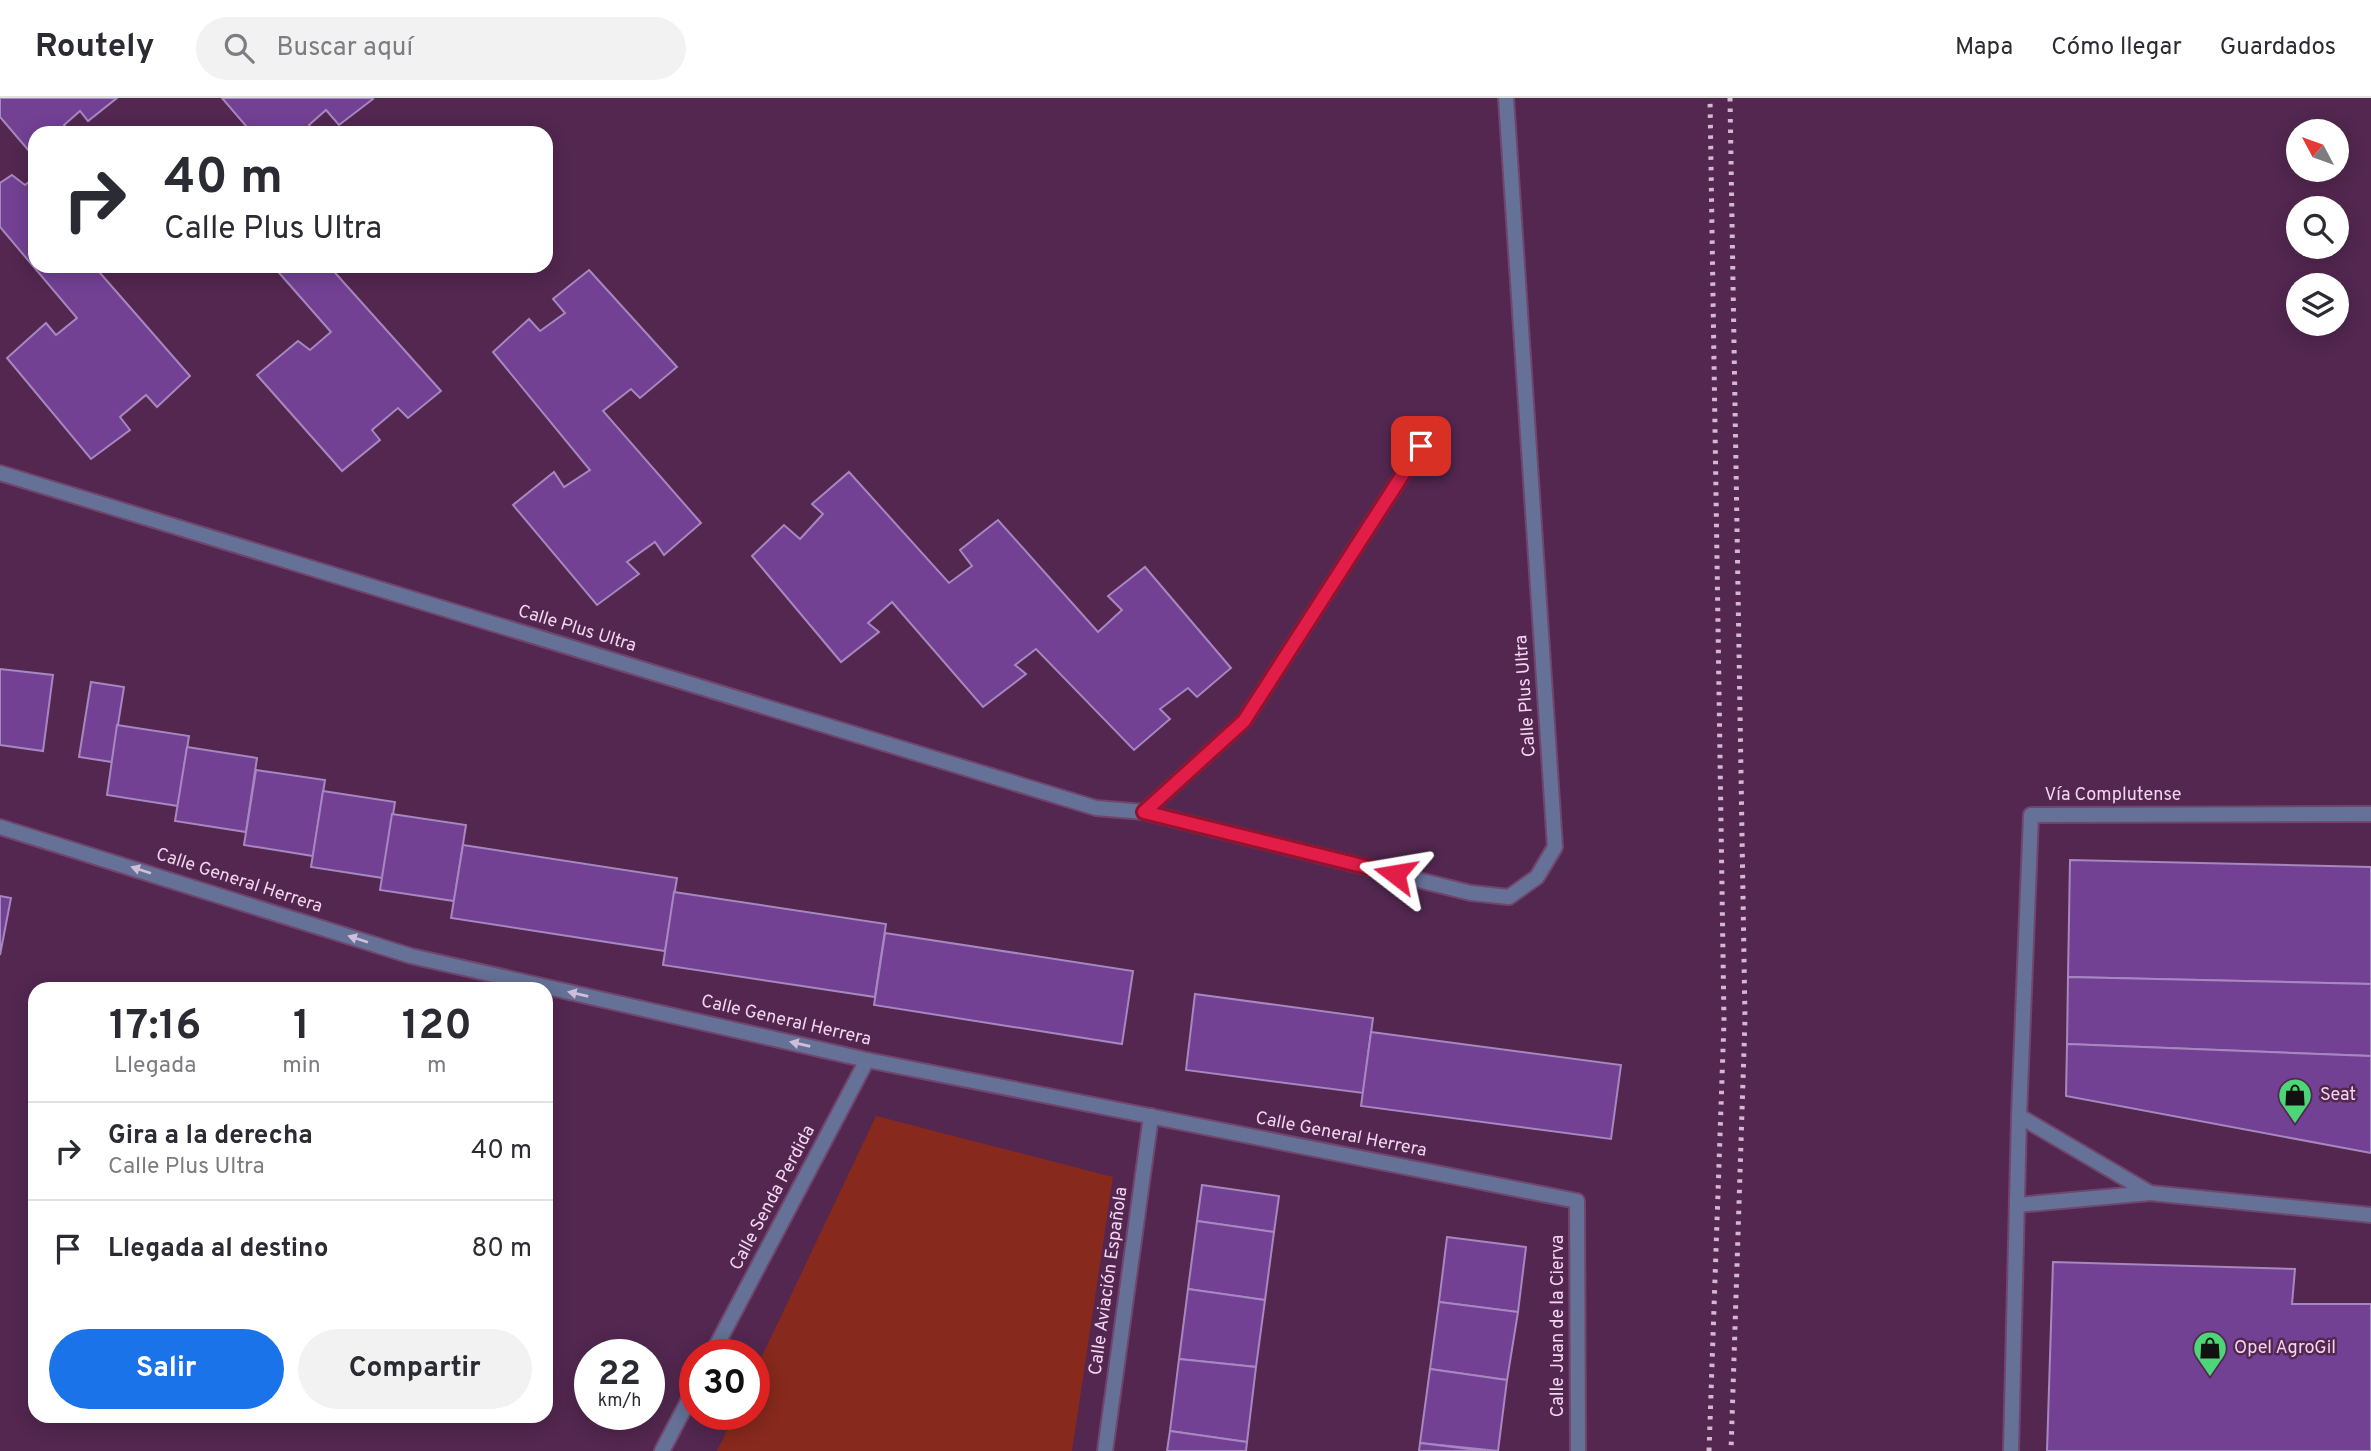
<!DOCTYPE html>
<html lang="es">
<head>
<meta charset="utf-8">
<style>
  body { margin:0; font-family:Overpass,sans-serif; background:#f2f2f3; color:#2b2b33; height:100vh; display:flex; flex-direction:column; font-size:26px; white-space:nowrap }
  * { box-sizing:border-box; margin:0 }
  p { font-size:23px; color:#7c7c81 }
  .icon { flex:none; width:38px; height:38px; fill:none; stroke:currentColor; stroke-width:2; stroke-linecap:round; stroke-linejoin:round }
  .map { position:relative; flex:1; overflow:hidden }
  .sheet { position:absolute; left:28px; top:884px; width:525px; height:441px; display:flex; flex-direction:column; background:#fff; border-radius:21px; box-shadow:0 4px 18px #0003 }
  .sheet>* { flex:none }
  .top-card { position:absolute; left:28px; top:28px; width:525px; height:147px; border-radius:21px; box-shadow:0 4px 18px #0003; background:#fff; color:#2b2b33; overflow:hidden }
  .needle { width:46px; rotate:311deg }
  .fabs { position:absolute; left:2286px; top:21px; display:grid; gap:14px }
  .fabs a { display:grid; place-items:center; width:63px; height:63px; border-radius:50%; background:#fff; box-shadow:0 4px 18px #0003; font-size:35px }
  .speed { position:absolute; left:574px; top:1241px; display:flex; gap:14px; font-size:35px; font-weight:700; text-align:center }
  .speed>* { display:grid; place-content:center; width:91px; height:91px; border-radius:50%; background:#fff; box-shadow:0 4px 18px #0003; line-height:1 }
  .speed small { font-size:18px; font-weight:400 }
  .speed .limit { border:10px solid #d22; background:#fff; color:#111 }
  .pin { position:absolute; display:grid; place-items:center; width:60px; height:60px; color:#fff; margin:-30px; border-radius:14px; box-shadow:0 4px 10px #0006 }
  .me { position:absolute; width:77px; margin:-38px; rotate:284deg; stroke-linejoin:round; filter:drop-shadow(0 0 5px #0008) }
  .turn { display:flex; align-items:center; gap:24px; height:147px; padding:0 21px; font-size:32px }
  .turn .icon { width:91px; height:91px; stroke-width:2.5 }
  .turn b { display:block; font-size:49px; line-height:60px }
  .eta { display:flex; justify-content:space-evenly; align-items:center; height:119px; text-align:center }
  .eta b { font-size:42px; font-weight:700; line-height:49px }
  .button { display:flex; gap:14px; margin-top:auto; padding:14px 21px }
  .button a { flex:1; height:80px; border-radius:42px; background:#1a73e8; color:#fff; font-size:28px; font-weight:700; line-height:80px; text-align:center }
  .button a+a { background:#f2f2f3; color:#2b2b33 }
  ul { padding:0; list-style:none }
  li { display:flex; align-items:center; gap:21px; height:98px; padding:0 21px; border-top:2px solid #e1e1e2 }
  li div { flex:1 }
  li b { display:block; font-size:26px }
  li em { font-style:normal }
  header { display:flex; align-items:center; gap:42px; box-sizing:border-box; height:98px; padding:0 35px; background:#fff; border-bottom:2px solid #e1e1e2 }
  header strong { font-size:33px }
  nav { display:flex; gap:38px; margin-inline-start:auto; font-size:24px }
  .search { width:490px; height:63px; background:#f2f2f3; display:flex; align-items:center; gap:18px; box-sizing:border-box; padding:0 24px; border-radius:38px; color:#7c7c81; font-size:26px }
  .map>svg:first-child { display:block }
  .green { fill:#88291d }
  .building { fill:#734194; stroke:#a787bf; stroke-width:2 }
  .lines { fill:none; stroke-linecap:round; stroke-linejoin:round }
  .street-casing { stroke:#70466d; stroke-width:18 }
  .street { stroke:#657197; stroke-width:14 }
  .rail { stroke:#d6b7d3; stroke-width:5; stroke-dasharray:3.5 7; stroke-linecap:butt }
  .oneway { fill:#cfbdd9 }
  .route-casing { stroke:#92132f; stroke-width:18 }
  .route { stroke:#e11d48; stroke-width:12 }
  .labels { text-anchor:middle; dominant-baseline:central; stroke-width:5; stroke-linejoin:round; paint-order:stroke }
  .street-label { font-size:18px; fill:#f2d6ef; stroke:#532750 }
  .poi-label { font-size:18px; fill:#f2d6ef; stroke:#532750; text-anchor:start }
</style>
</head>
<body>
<header>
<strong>Routely</strong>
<div class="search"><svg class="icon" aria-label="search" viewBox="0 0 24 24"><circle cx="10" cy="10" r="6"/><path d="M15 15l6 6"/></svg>Buscar aquí</div>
<nav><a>Mapa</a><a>Cómo llegar</a><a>Guardados</a></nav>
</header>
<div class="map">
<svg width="2371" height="1353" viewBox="0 0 2371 1353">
  <rect width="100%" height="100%" fill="#532750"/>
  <polygon class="green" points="876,1018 1113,1079 1072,1353 717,1353 735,1316 754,1316 754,1275"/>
  <g class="building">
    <polygon points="0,0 117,0 88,23 80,13 64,27 71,35 35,35 35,60 0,19"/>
    <polygon points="222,0 372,0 373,1 339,27 326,12 309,27 315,35 252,35"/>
    <polygon points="12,77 25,87 35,79 35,168 94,168 190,278 157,309 146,297 120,319 130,332 91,361 7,260 46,225 56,237 77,220 0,129 0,85"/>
    <polygon points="273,168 329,168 441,293 408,320 398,310 372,332 380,342 342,373 257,277 298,243 310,252 331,234"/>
    <polygon points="589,172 677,269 640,300 631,291 603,313 701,425 664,457 655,444 627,464 639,476 597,507 513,407 554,374 564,389 590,372 493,254 529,221 540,233 565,215 553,201"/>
    <polygon points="849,374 949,485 972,468 960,452 998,422 1098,534 1122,512 1108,498 1145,469 1231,570 1197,599 1188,590 1160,611 1170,621 1134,652 1036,551 1015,567 1026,576 983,609 892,504 868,525 879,534 841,564 752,458 784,427 800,441 823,416 812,406"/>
    <polygon points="0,571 53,577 43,653 0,647"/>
    <polygon points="91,584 124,589 112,664 79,659"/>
    <polygon points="117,627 189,638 178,708 107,697"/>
    <polygon points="187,649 257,660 246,734 175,723"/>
    <polygon points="256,672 325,682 313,758 244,747"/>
    <polygon points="323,693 395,704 383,780 311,769"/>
    <polygon points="392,716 466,727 454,803 380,792"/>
    <polygon points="463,747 677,780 665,853 451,820"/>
    <polygon points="2070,762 2371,769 2371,886 2068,879"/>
    <polygon points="674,794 886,826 875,899 663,867"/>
    <polygon points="0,798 11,800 0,857"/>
    <polygon points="885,835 1133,873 1122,946 874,907"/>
    <polygon points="2068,879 2371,886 2371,958 2067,946"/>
    <polygon points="1195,896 1373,920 1363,995 1186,972"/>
    <polygon points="1371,934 1621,967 1611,1041 1361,1008"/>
    <polygon points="2067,946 2371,958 2371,1055 2066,998"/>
    <polygon points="1202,1087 1279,1098 1274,1134 1197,1123"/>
    <polygon points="1197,1123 1274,1134 1265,1202 1188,1191"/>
    <polygon points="1447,1139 1526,1149 1518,1214 1439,1204"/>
    <polygon points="2053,1164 2295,1171 2292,1206 2371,1206 2371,1353 2047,1353"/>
    <polygon points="1188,1191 1265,1202 1256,1269 1179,1261"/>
    <polygon points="1439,1204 1518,1214 1507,1282 1430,1271"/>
    <polygon points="1179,1261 1256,1269 1247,1344 1170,1333"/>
    <polygon points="1430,1271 1507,1282 1498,1353 1420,1345"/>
    <polygon points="1170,1333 1247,1344 1246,1353 1167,1353"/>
    <polygon points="1420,1345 1486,1353 1419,1353"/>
  </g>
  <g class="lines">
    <g class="street-casing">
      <g id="street">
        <polyline points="0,375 1096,710 1144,714 1244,623 1421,348"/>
        <polyline points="1144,714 1471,795 1509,799 1537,779 1555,749 1506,0"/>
        <polyline points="0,729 411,858 867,962 1577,1103 1578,1353"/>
        <polyline points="2019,1018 2150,1095 2371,1117"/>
        <polyline points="2017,1107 2150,1095"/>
        <polyline points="712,1256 867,962"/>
        <polyline points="662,1353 695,1290"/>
        <polyline points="1105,1353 1151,1018"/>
        <polyline points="2011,1353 2019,1018 2031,717 2371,716"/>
      </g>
    </g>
    <use href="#street" class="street"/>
    <g class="rail">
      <polyline points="1730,0 1745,921 1731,1353"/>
      <polyline points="1709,1353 1724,923 1710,0"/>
    </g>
  </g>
  <defs><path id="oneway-solid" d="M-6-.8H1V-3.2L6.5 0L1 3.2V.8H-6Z" transform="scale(1.75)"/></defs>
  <g class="oneway">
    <use href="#oneway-solid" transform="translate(141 772) rotate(-162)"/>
    <use href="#oneway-solid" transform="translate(358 841) rotate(-162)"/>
    <use href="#oneway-solid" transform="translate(578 896) rotate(-167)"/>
    <use href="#oneway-solid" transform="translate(800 946) rotate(-167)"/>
  </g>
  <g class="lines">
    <g class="route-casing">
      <polyline id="route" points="1395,776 1144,714 1244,623 1421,348"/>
    </g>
    <use href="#route" class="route"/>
  </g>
  <defs>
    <g id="shop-pin" transform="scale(1.75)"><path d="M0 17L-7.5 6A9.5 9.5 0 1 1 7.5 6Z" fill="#4cd677" stroke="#532750"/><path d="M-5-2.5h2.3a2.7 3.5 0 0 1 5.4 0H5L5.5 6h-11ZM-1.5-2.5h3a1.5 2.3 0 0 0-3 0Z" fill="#111"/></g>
  </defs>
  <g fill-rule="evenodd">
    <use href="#shop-pin" x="2295" y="997"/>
    <use href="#shop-pin" x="2210" y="1250"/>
  </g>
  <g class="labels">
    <g class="street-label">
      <text transform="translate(577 531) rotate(17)">Calle Plus Ultra</text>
      <text transform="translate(1526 598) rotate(-94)">Calle Plus Ultra</text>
      <text x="2113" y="697">Vía Complutense</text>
      <text transform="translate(239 783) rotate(18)">Calle General Herrera</text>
      <text transform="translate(786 923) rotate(13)">Calle General Herrera</text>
      <text transform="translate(1341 1037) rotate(11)">Calle General Herrera</text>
      <text transform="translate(773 1100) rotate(-62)">Calle Senda Perdida</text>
      <text transform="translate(1109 1183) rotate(-82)">Calle Aviación Española</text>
      <text transform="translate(1558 1228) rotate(-90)">Calle Juan de la Cierva</text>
    </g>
    <g class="poi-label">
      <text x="2320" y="997">Seat</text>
      <text x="2234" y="1250">Opel AgroGil</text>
    </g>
  </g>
</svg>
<div class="fabs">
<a><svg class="needle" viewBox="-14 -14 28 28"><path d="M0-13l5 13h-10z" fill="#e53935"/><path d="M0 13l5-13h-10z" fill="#7c7c81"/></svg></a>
<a><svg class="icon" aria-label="search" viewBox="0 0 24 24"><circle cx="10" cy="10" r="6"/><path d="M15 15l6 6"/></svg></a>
<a><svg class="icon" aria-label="layers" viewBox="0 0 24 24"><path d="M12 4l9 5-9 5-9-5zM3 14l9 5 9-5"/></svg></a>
</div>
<div class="speed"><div>22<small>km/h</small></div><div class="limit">30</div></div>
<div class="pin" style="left:1421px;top:348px;background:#d93025"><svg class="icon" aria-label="arrive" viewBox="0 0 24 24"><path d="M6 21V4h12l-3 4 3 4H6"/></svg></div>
<svg class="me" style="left:1395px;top:776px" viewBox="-20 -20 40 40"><path d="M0-17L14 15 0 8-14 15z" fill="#e11d48" stroke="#fff" stroke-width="4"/></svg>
<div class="top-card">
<div class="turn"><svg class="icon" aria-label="right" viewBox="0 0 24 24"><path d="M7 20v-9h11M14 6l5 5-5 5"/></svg><div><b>40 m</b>Calle Plus Ultra</div></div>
</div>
<section class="sheet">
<div class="eta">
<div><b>17:16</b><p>Llegada</p></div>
<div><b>1</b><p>min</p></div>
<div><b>120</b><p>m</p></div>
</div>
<ul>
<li><svg class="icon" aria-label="right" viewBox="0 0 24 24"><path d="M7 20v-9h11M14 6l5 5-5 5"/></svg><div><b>Gira a la derecha</b><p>Calle Plus Ultra</p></div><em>40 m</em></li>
<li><svg class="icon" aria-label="arrive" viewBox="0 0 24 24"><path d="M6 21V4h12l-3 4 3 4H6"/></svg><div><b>Llegada al destino</b></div><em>80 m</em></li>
</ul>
<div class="button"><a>Salir</a><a>Compartir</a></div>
</section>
</div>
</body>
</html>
